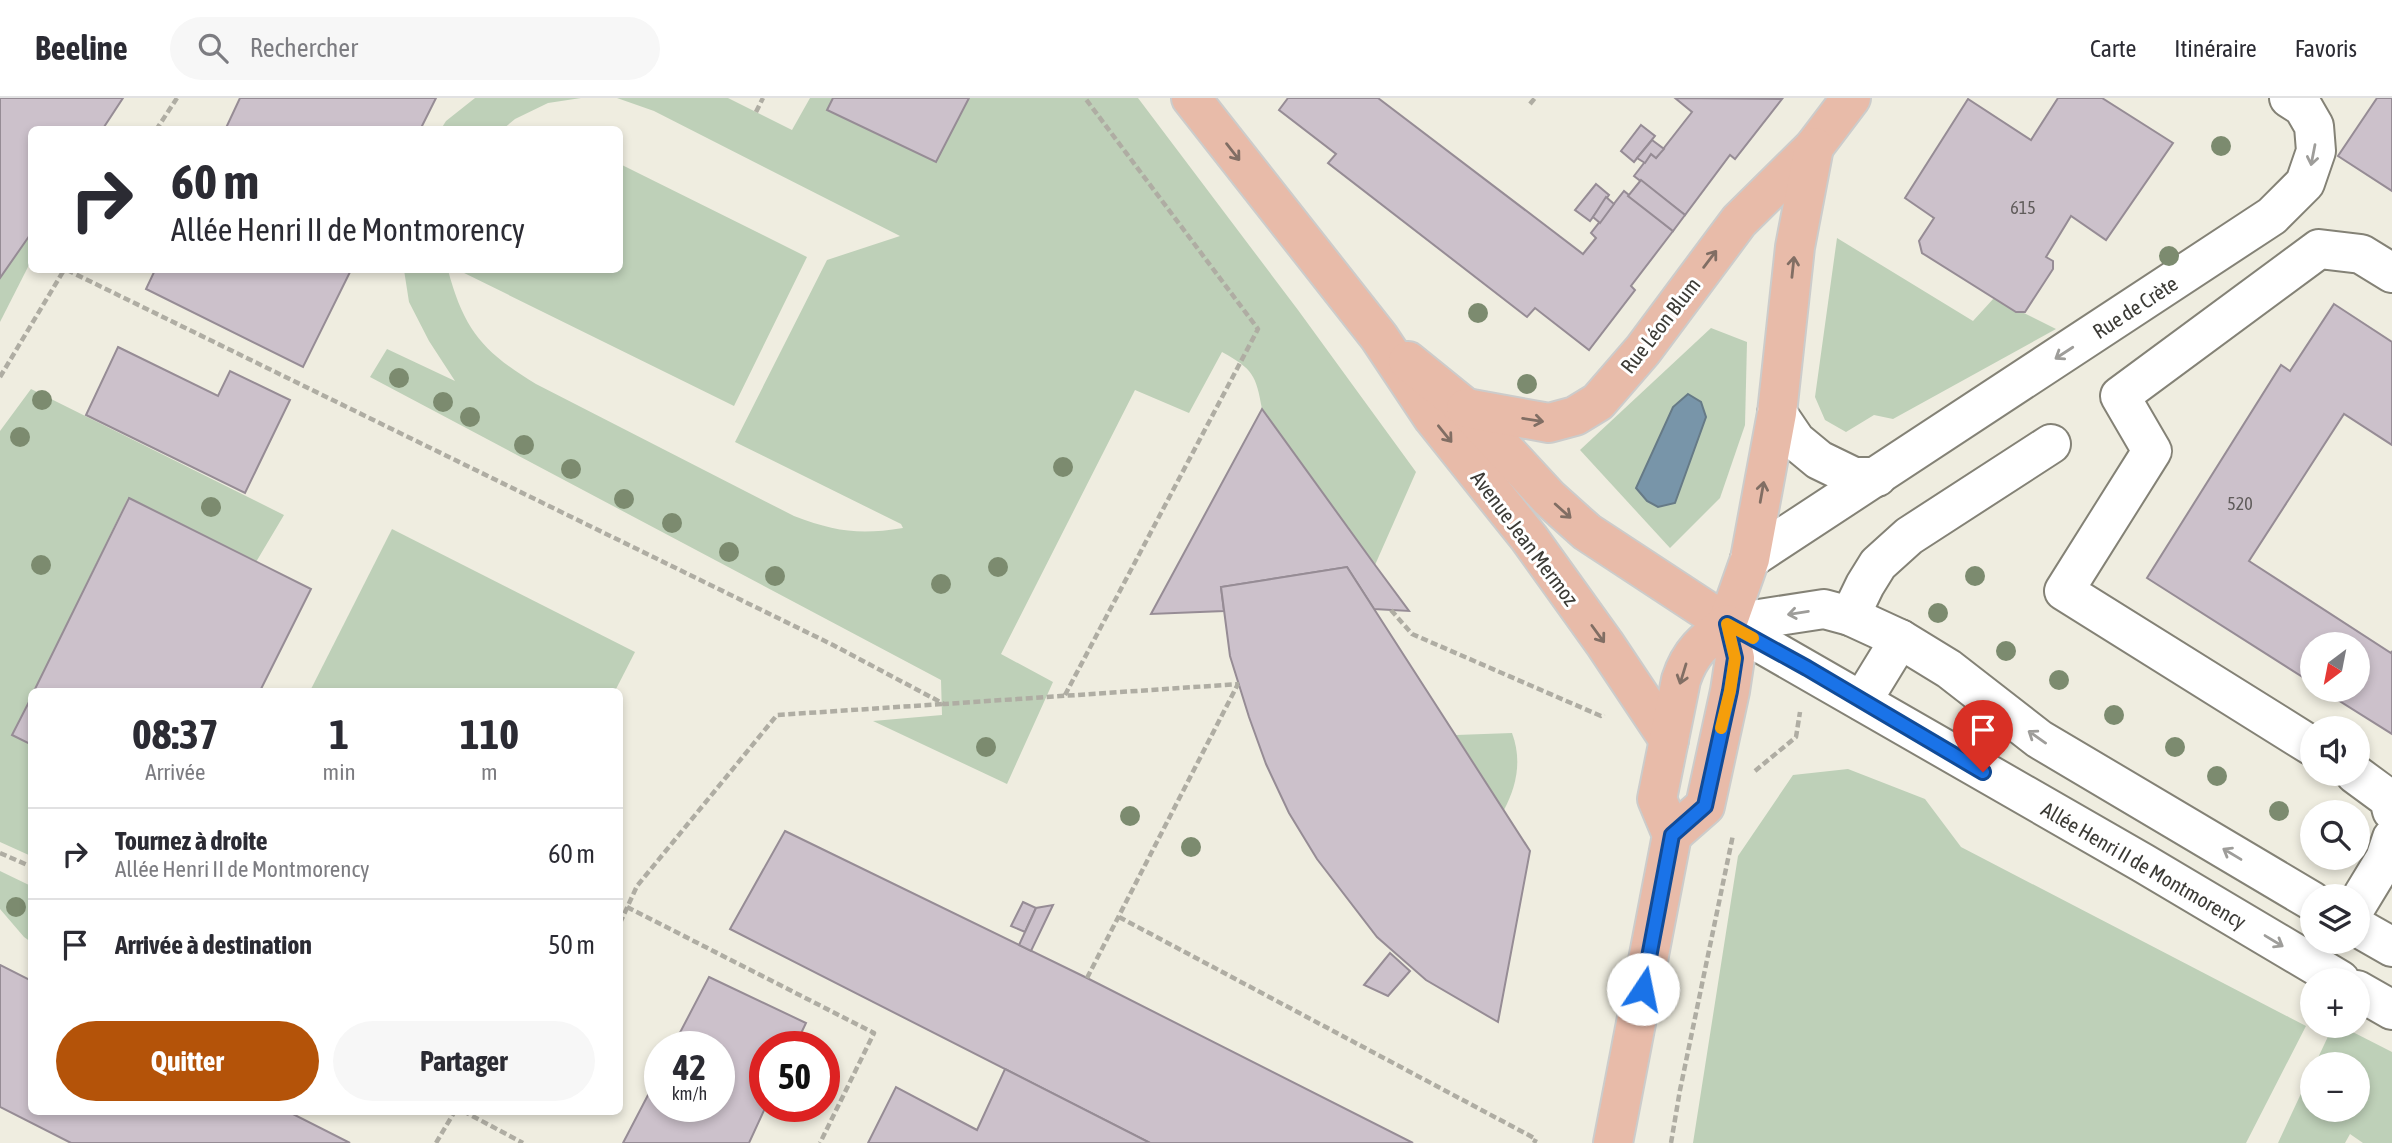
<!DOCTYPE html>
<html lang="fr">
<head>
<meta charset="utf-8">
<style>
  body { margin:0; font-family:"Asap Condensed",sans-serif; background:#f7f7f7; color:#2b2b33; height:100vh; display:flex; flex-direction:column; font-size:26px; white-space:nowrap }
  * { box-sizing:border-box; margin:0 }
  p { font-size:23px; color:#7c7c81 }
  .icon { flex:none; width:38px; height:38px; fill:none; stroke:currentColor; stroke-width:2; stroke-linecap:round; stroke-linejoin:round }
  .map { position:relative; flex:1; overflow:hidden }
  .sheet { position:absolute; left:28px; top:590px; width:595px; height:427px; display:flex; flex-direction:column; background:#fff; border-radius:10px; box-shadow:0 4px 10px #0003 }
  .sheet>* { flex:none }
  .guide { position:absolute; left:28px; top:28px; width:595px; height:147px; border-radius:10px; box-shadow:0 4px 10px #0003; background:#fff; color:#2b2b33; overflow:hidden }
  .needle { width:46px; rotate:212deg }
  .controls { position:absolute; left:2300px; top:534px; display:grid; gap:14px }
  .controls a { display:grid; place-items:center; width:70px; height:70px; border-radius:50%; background:#fff; box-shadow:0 4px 10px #0003; font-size:35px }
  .speed { position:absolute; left:644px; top:933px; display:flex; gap:14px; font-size:35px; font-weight:700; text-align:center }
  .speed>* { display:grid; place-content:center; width:91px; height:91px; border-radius:50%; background:#fff; box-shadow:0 4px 10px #0003; line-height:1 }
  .speed small { font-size:18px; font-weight:400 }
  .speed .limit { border:10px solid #d22; background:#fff; color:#111 }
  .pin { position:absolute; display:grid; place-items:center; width:60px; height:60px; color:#fff; margin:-72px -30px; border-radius:50% 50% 50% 0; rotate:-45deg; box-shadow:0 0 7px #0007 }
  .pin .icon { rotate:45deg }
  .me { position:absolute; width:77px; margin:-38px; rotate:11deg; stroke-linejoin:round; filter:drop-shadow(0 0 5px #0008) }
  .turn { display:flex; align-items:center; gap:24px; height:147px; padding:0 28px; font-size:32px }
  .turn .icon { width:91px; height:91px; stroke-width:2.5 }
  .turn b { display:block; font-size:49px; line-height:60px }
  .eta { display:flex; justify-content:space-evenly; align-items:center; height:119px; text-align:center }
  .eta b { font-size:42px; font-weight:700; line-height:49px }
  .action { display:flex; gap:14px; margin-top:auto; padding:14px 28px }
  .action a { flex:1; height:80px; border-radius:42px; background:#b45309; color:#fff; font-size:28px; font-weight:700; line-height:80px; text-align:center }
  .action a+a { background:#f7f7f7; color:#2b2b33 }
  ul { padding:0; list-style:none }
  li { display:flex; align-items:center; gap:21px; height:91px; padding:0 28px; border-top:2px solid #e1e1e2 }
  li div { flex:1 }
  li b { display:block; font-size:26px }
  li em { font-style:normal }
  header { display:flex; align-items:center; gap:42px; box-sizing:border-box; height:98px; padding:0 35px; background:#fff; border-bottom:2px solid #e1e1e2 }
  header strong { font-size:33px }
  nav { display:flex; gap:38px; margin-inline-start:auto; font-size:24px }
  .search { width:490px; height:63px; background:#f7f7f7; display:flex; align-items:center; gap:18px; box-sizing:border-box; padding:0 24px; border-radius:38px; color:#7c7c81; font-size:26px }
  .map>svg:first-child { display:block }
  .green { fill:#bed0b8 }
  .water { fill:#7895a9; stroke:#667a86; stroke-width:2 }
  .building { fill:#ccc1cb; stroke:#968c95; stroke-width:2 }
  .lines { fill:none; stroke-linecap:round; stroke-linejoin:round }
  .minor-casing { stroke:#848276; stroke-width:42 }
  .major-casing { stroke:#cccccb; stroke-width:42 }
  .path { stroke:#afada3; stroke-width:4.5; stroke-dasharray:7 3.5; stroke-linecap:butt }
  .minor { stroke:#fff; stroke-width:38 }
  .major { stroke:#e8bba9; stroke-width:38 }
  .tree { fill:#7c8b6f }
  .oneway { stroke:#816e64 }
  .oneway2 { stroke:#9e9d9a }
  .route-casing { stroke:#114b97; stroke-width:18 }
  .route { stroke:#1a73e8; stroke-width:12 }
  .slow { stroke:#f59e0b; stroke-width:12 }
  .labels { text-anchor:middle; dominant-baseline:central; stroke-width:6; stroke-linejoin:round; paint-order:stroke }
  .number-label { font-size:18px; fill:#605c5b }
  .street-label { font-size:21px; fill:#3c3b36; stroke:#fff }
</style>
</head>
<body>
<header>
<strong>Beeline</strong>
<div class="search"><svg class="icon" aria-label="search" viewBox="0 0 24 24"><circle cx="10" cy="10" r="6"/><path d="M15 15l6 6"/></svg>Rechercher</div>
<nav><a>Carte</a><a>Itinéraire</a><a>Favoris</a></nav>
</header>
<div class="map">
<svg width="2392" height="1045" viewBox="0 0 2392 1045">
  <rect width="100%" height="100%" fill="#efede0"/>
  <g class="green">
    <polygon points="475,0 581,0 548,5 515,21 503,31 441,31 446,23"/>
    <path d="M609 0H728L792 32 810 0H833L828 12 936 64 969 0H1138L1298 212 1416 374 1375 467 1262 311C1256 277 1253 271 1222 254L1189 315 1135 292 1001 556 1053 584 1007 686 873 623 942 617 941 582 370 279 387 251 455 283 429 243 409 204 404 172H448C464 232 483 254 536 286L794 418C836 434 860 437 903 430L901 426 735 344 827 162 900 138 654 13 617 0Z"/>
    <polygon points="620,66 807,159 734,308 458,172 620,172"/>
    <polygon points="27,140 31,149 31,163 0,224 0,180"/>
    <polygon points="1837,140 1973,223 1994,200 2056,231 1893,321 1874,317 1846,334 1825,322 1815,299"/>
    <polygon points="1711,230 1747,244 1745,327 1720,400 1670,450 1580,352"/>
    <polygon points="31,291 284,417 256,464 128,400 34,593 32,593 31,598 13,637 31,647 31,758 0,744 0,333"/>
    <polygon points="392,431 635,554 615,593 310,593"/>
    <path d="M1512 635C1522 662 1517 687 1504 712L1456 637Z"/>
    <polygon points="1848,671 1925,701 1961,749 2306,928 2246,1045 1693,1045 1738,758 1793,677"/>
    <polygon points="0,773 31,788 31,844 24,839 0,811"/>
    <polygon points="2333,928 2341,928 2392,954 2392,1045 2363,1045 2350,1036 2345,1045 2278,1045 2312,972 2312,1012 2357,1012 2357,966 2315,966"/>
  </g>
  <polygon class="water" points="1688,296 1701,304 1706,319 1675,405 1658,409 1647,403 1636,390 1673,309"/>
  <g class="building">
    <polygon points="0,0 123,0 102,32 32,32 32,134 0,180"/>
    <polygon points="240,0 436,0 420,32 225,32"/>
    <polygon points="833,0 969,0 936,64 827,12"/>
    <polygon points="1288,0 1378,0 1583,156 1596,140 1591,135 1624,93 1673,133 1631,188 1635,192 1589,252 1535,210 1527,219 1328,65 1336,56 1279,12"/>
    <polygon points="1675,0 1782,1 1735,61 1730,57 1685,117 1634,78 1651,56 1656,60 1692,14"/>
    <polygon points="2058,0 2102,0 2173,45 2106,142 2071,118 2046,159 2053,163 2053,171 2025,214 2016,214 1922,155 1919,143 1934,120 1905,100 1968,1 2031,42"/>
    <polygon points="2377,0 2392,0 2392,93 2338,58"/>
    <polygon points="1641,27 1655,38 1634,64 1621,53"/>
    <polygon points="1652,42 1664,51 1656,60 1651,56 1645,65 1637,60"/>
    <polygon points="1641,82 1685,117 1673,133 1628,98"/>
    <polygon points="1596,86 1609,97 1590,123 1575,112"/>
    <polygon points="1606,99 1614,106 1600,125 1593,119"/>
    <polygon points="155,172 351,172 303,269 146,191"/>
    <polygon points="2334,206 2392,244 2392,347 2344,316 2249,463 2391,555 2392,553 2392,636 2322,592 2357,592 2357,546 2312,546 2312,585 2147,480 2281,267 2290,273"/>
    <polygon points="118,249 218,298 230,273 290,302 245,395 86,317"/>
    <polygon points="1262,311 1375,467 1409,513 1374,511 1347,469 1221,489 1224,513 1151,516"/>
    <polygon points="129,400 311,491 260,593 34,593"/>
    <polygon points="1347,469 1530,753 1498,924 1426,882 1377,839 1317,761 1289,715 1266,666 1249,619 1230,558 1221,489"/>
    <polygon points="32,598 32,647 12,637"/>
    <polygon points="785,733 1087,880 1413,1045 1150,1045 730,831"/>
    <polygon points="1023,804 1036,810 1025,834 1011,828"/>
    <polygon points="1053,807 1031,853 1019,847 1036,810"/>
    <polygon points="1390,855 1410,873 1388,898 1364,887"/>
    <polygon points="0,867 32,883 32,1013 287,1013 350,1045 71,1045 0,1009"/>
    <polygon points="709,879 806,925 795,948 765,948 766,1008 749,1045 623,1045 660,974 660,1008 719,1008 719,948 673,948"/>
    <polygon points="1005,971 1150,1045 868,1045 896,989 977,1032"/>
  </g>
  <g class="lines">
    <g class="minor-casing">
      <g id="minor">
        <polyline points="1777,315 1796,343 1819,362 1854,379 1877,379"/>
        <polyline points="1750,461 2272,118 2305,85 2316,53 2314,28 2303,9 2289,0"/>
        <polyline points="1850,518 1865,487 1878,466 1909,438 2051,346"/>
        <polyline points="1727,526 2143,765 2340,882"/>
        <polyline points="1727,526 1824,511 1850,518 1900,541 1949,571 2039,641 2312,803"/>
        <polyline points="1862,603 1900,541"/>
        <polyline points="2312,648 2064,493 2152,353 2120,298 2319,151 2361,156 2392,175"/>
        <polyline points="2355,676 2389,701 2392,713"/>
        <polyline points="2357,807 2385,761 2392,740"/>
        <polyline points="2357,829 2392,849"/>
        <polyline points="2357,892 2392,912"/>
      </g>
    </g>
    <g class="major-casing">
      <g id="major">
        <polyline points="1191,0 1379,239 1433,320 1529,440 1605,546 1669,642"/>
        <polyline points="1408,263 1466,310 1549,400 1587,434 1727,526 1735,560 1730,593 1705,708 1672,737"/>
        <polyline points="1466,310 1549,325 1575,318 1598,304 1643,252 1739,123 1814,49 1851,0"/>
        <polyline points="1727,526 1750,461 1777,315 1795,149 1814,49"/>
        <path d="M1613 1045 1672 737 1657 701 1681 582C1690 554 1704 543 1727 526"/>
      </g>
    </g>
    <g class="path">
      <polyline points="1530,6 1535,0"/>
      <polyline points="756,14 763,0"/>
      <polyline points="156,32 177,0"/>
      <polyline points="67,172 833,547 944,606 1239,586"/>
      <polyline points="0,279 64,172"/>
      <polyline points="1391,512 1412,536 1601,618 1604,616"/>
      <polyline points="1065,597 1258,231 1085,0"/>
      <polyline points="1755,673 1796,639 1800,614"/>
      <polyline points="0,755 32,769"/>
      <polyline points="627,809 874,935 820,1045"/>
      <polyline points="1119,819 1536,1041 1534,1045"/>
      <polyline points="620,825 637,788 777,617 943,606"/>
      <polyline points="1087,880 1238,586"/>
      <polyline points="463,1013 523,1045"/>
      <polyline points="436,1045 455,1013"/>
      <polyline points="1671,1045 1680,992 1733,737"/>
    </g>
    <use href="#minor" class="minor"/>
    <use href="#major" class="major"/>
  </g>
  <g class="tree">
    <circle cx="2221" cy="48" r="10"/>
    <circle cx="2169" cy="158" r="10"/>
    <circle cx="1478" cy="215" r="10"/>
    <circle cx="399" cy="280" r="10"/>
    <circle cx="1527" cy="286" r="10"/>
    <circle cx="42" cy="302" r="10"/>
    <circle cx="443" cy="304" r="10"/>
    <circle cx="470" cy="319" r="10"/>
    <circle cx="20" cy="339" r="10"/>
    <circle cx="524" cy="347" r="10"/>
    <circle cx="1063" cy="369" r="10"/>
    <circle cx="571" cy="371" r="10"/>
    <circle cx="624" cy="401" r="10"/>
    <circle cx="211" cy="409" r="10"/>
    <circle cx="672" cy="425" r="10"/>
    <circle cx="729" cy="454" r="10"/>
    <circle cx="41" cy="467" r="10"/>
    <circle cx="998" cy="469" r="10"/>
    <circle cx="775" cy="478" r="10"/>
    <circle cx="1975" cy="478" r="10"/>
    <circle cx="941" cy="486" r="10"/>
    <circle cx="1938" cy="515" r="10"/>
    <circle cx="2006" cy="553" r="10"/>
    <circle cx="2059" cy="582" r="10"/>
    <circle cx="2114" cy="617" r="10"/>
    <circle cx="986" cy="649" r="10"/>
    <circle cx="2175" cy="649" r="10"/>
    <circle cx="2217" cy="678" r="10"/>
    <circle cx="2279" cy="713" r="10"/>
    <circle cx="1130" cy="718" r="10"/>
    <circle cx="1191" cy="749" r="10"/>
    <circle cx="16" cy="809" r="10"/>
  </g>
  <defs><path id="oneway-shaft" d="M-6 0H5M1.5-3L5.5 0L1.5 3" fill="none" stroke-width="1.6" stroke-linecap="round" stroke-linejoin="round" transform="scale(1.75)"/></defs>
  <g class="oneway">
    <use href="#oneway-shaft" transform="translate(1233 54) rotate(52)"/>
    <use href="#oneway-shaft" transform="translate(1710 161) rotate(-53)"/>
    <use href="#oneway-shaft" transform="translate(1793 169) rotate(-84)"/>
    <use href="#oneway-shaft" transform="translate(1533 322) rotate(9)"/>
    <use href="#oneway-shaft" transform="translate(1445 336) rotate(51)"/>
    <use href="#oneway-shaft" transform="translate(1762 394) rotate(-80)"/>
    <use href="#oneway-shaft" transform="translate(1563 413) rotate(42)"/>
    <use href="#oneway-shaft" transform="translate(1598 536) rotate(54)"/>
    <use href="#oneway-shaft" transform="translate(1683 576) rotate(107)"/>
  </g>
  <g class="oneway2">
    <use href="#oneway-shaft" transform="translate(2313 57) rotate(101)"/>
    <use href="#oneway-shaft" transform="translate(2064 255) rotate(147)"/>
    <use href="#oneway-shaft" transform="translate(1798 515) rotate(171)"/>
    <use href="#oneway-shaft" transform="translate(2037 639) rotate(-145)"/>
    <use href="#oneway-shaft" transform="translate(2232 756) rotate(-149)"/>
    <use href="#oneway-shaft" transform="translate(2274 843) rotate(31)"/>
  </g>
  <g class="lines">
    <g class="route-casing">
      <polyline id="route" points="1643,891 1672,737 1705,708 1730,593 1735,560 1727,526 1807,570 1983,674"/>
    </g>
    <use href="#route" class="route"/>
    <polyline class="slow" points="1721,630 1730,593 1735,560 1727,526 1753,540"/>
  </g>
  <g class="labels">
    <g class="number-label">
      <text x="2023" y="109">615</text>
      <text x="2240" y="405">520</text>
    </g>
    <g class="street-label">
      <text transform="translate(2135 209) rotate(-33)">Rue de Crète</text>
      <text transform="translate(1660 227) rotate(-52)">Rue Léon Blum</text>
      <text transform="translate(1525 440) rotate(53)">Avenue Jean Mermoz</text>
      <text transform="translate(2144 767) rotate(30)">Allée Henri II de Montmorency</text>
    </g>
  </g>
</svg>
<div class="controls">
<a><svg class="needle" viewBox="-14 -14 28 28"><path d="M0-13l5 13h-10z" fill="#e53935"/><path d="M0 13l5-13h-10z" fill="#7c7c81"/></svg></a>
<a><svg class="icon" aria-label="sound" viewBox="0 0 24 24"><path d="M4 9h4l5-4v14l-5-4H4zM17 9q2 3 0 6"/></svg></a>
<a><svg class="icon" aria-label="search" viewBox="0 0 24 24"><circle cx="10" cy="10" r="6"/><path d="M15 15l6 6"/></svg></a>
<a><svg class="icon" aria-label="layers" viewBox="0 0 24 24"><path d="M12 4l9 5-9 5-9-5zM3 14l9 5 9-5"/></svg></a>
<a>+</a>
<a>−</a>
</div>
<div class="speed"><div>42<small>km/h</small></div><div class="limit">50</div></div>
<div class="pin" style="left:1983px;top:674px;background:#d93025"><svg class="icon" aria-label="arrive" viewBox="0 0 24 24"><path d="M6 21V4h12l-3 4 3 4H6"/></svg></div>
<svg class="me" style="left:1643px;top:891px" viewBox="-20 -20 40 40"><circle r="19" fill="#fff"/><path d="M0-13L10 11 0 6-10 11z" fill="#1a73e8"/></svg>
<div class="guide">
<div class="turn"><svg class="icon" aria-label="right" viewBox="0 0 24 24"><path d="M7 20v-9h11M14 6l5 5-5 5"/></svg><div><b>60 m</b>Allée Henri II de Montmorency</div></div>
</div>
<section class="sheet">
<div class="eta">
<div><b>08:37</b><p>Arrivée</p></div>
<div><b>1</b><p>min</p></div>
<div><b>110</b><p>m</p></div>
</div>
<ul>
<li><svg class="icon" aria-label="right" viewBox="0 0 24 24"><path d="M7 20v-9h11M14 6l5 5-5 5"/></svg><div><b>Tournez à droite</b><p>Allée Henri II de Montmorency</p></div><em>60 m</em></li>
<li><svg class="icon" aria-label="arrive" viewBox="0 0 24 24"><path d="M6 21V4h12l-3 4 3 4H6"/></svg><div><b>Arrivée à destination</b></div><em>50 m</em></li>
</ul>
<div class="action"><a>Quitter</a><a>Partager</a></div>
</section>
</div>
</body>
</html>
